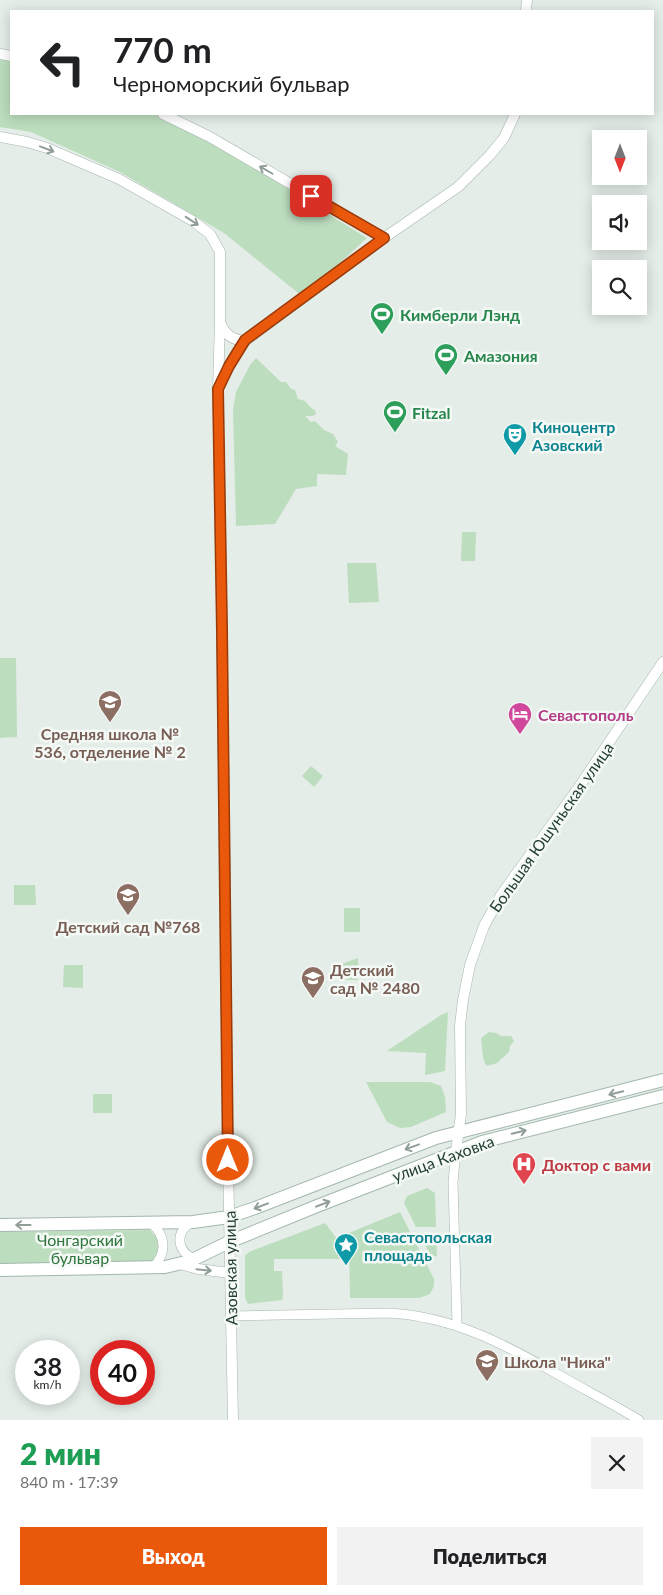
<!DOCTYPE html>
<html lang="ru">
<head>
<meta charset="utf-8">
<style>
  body { margin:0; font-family:Lato,sans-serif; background:#f2f2f2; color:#202124; height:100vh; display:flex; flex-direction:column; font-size:19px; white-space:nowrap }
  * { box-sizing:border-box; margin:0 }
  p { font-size:16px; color:#757577 }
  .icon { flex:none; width:28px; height:28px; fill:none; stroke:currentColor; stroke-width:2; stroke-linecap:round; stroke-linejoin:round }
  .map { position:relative; height:1420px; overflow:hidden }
  .side { display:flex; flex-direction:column; background:#fff; flex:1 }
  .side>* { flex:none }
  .top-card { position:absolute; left:10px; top:10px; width:644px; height:105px; border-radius:0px; box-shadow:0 2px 12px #0003; background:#fff; color:#202124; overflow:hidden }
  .needle { width:32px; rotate:180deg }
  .tools { position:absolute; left:592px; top:130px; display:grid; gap:10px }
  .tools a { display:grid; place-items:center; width:55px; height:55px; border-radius:0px; background:#fff; box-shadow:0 2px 12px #0003; font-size:25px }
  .speed { position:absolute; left:15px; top:1340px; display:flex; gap:10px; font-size:25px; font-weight:700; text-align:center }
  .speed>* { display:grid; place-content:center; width:65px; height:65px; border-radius:50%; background:#fff; box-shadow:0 2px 12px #0003; line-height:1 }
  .speed small { font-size:12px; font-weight:400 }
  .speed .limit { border:8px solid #d22; background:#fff; color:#111 }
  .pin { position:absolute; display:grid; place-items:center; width:42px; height:42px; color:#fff; margin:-21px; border-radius:10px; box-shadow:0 2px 8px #0006 }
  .me { position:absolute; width:55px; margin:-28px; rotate:0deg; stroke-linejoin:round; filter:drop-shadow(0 0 4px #0008) }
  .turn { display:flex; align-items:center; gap:18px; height:105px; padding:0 20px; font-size:22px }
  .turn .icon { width:65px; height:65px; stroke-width:2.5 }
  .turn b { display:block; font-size:35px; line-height:42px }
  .round { display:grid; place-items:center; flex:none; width:52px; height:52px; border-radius:0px; background:#f2f2f2 }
  .head { display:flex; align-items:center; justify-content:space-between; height:85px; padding:0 20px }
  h1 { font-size:30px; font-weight:800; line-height:38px; color:#1e9e55 }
  .primary-button { display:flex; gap:10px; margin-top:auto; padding:10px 20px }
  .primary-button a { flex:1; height:58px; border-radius:0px; background:#ea580c; color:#fff; font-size:20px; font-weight:800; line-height:58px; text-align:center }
  .primary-button a+a { background:#f2f2f2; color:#202124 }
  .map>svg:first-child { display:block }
  .green { fill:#bdddbf }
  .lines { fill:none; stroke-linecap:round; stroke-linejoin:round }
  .minor-casing { stroke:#a6b5ad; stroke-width:10 }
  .tertiary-casing { stroke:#a6b5ad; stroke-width:11 }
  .secondary-casing { stroke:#a2b8ac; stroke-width:14 }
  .minor { stroke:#fff; stroke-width:9 }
  .tertiary { stroke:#fff; stroke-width:10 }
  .secondary { stroke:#fff; stroke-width:12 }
  .oneway { stroke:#919e98 }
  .route-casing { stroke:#983908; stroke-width:12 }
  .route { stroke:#ea580c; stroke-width:9 }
  .labels { text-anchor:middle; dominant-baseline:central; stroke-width:5; stroke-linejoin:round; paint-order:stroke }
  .leisure-label { font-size:16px; font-weight:bold; fill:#27864d; stroke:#f4f9f6; text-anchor:start }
  .culture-label { font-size:16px; font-weight:bold; fill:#0d838f; stroke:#f4f9f6; text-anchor:start }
  .hotel-label { font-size:16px; font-weight:bold; fill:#b23c85; stroke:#f4f9f6; text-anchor:start }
  .education-label { font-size:16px; font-weight:bold; fill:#785e54; stroke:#f4f9f6 }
  .street-label { font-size:16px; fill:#233e31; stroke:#f4f9f6 }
  .health-label { font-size:16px; font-weight:bold; fill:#be3a42; stroke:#f4f9f6; text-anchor:start }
  .park-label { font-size:16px; fill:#2e743b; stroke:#f4f9f6 }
</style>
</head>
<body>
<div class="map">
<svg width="663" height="1420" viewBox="0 0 663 1420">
  <rect width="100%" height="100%" fill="#e4ede7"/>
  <g class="green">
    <polygon points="0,59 11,61 11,114 155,114 209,140 367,238 303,297 224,233 120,172 31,132 0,127"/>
    <polygon points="256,358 281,382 286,382 291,389 295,390 298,399 305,401 311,408 315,410 316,414 313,416 305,416 311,422 315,421 324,430 333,434 338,442 335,446 348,454 346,475 317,474 317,486 296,489 275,524 236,526 233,409 236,392 250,365"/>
    <polygon points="462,532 476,532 475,561 461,561"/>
    <polygon points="347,563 376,563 379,602 349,603"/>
    <polygon points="0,658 16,658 17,737 0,738"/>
    <polygon points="311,766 323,776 314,787 302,776"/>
    <polygon points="14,885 35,885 36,905 14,905"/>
    <rect x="344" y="908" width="16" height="24"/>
    <polygon points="358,958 358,980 346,980 341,964"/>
    <polygon points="64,965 83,965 83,988 63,987"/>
    <polygon points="448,1012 445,1071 425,1075 426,1053 387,1051 441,1015"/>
    <path d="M489 1032 496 1033 501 1036H511L514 1041 510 1046 509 1052 497 1063 487 1066C482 1061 482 1046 481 1038Z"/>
    <polygon points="366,1082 430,1082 441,1086 445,1097 446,1112 411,1127 400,1128 387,1122"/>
    <rect x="93" y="1094" width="19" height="19"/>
    <polygon points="427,1188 435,1193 436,1227 416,1227 404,1203 407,1196"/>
    <polygon points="400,1212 434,1279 434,1286 430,1294 419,1298 350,1298 349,1233"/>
    <polygon points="325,1223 337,1239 340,1259 274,1259 274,1271 282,1271 283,1296 282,1300 248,1304 245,1298 245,1256 249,1252"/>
    <polygon points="150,1230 159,1240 159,1254 151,1264 0,1266 0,1232"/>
    <polygon points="419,1233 436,1233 437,1256 431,1257"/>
  </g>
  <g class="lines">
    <g class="minor-casing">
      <g id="minor">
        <polyline points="456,1151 453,1182 457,1325"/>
        <path d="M193 1222C174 1230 176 1253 196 1259"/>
        <path d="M152 1224C166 1236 167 1254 153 1267"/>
        <path d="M232 1316 390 1313C454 1317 504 1344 559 1375 585 1390 613 1404 639 1420"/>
      </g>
    </g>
    <g class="tertiary-casing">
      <g id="tertiary">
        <polyline points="526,11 527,0"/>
        <polyline points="0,54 11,56"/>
        <polyline points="163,114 210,137 384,238"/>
        <polyline points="0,137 27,142 47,148 119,179 193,221 210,234 220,252 220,321 218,389 222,631 228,1160 233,1420"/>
        <path d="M221 324C225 335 233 340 245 341"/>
        <polyline points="219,386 229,366 245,341 384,238 458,187 490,155 504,138 515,114"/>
        <polyline points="456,1151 461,1114 460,1025 463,1000 470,965 484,926 501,895 579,787 663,662"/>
        <polyline points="180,1264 198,1269 230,1273"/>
      </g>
    </g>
    <g class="secondary-casing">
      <g id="secondary">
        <polyline points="0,1225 193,1222 229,1217 255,1208 436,1138 663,1080"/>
        <polyline points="0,1270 165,1267 190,1261 229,1242 317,1206 482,1142 663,1096"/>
      </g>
    </g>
    <use href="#minor" class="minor"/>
    <use href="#tertiary" class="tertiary"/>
    <use href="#secondary" class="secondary"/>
  </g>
  <defs><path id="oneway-shaft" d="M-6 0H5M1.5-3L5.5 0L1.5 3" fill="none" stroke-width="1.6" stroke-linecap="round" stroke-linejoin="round" transform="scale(1.25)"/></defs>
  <g class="oneway">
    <use href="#oneway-shaft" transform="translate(47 149) rotate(21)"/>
    <use href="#oneway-shaft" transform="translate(266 170) rotate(-150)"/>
    <use href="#oneway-shaft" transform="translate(192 221) rotate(33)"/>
    <use href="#oneway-shaft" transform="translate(616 1093) rotate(166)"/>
    <use href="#oneway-shaft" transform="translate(519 1132) rotate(-14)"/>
    <use href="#oneway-shaft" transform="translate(412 1147) rotate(160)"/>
    <use href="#oneway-shaft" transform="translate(323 1204) rotate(-21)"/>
    <use href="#oneway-shaft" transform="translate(261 1206) rotate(159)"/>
    <use href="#oneway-shaft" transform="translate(23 1225) rotate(180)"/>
    <use href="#oneway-shaft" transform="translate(204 1270) rotate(6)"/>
  </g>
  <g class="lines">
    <g class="route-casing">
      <polyline id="route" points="228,1160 222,631 218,389 229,366 245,340 384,238 311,196"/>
    </g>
    <use href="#route" class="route"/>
  </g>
  <defs>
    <g id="stadium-pin" transform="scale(1.25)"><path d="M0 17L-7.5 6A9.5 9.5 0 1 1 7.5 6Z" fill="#2e9e5b" stroke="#f4f9f6"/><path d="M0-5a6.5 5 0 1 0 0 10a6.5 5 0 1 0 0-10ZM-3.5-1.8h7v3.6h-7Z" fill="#fff"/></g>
    <g id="theatre-pin" transform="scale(1.25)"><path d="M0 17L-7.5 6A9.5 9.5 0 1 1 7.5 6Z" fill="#0f9aa8" stroke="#f4f9f6"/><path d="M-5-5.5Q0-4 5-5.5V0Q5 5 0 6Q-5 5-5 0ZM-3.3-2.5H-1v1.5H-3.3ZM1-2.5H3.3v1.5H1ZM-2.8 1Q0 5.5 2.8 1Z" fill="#fff"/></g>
    <g id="school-pin" transform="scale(1.25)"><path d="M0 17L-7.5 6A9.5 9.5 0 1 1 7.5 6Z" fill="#8d6e63" stroke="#f4f9f6"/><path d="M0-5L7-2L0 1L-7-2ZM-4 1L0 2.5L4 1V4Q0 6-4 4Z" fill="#fff"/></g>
    <g id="hotel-pin" transform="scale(1.25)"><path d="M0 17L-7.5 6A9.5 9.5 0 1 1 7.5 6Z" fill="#d1479c" stroke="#f4f9f6"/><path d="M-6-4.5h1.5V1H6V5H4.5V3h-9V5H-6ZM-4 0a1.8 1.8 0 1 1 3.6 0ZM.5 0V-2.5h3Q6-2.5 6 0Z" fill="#fff"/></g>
    <g id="hospital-pin" transform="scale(1.25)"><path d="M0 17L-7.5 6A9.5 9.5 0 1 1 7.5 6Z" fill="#e0444e" stroke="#f4f9f6"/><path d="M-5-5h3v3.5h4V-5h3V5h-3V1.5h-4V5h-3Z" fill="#fff"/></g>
    <g id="sight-pin" transform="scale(1.25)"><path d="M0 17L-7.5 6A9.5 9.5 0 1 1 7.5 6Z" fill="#0f9aa8" stroke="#f4f9f6"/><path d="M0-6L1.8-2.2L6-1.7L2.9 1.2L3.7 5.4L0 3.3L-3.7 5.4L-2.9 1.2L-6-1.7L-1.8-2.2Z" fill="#fff"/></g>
  </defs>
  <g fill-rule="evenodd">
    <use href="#stadium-pin" x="382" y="314"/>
    <use href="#stadium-pin" x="446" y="355"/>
    <use href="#stadium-pin" x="395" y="412"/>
    <use href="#theatre-pin" x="515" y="435"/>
    <use href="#school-pin" x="110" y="702"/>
    <use href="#hotel-pin" x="520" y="714"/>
    <use href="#school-pin" x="128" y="895"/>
    <use href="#school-pin" x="313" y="978"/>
    <use href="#hospital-pin" x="524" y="1164"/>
    <use href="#sight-pin" x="346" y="1245"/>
    <use href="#school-pin" x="487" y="1361"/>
  </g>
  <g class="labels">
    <g class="leisure-label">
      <text x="400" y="314">Кимберли Лэнд</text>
      <text x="464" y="355">Амазония</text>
      <text x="412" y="412">Fitzal</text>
    </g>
    <g class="culture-label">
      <text x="532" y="426">Киноцентр<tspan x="532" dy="18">Азовский</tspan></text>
      <text x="364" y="1236">Севастопольская<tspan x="364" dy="18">площадь</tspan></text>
    </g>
    <g class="hotel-label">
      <text x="538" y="714">Севастополь</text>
    </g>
    <g class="education-label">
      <text x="110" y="733">Средняя школа №<tspan x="110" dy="18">536, отделение № 2</tspan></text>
      <text x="128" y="926">Детский сад №768</text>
      <text x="330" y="969" text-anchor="start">Детский<tspan x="330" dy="18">сад № 2480</tspan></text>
      <text x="504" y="1361" text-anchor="start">Школа "Ника"</text>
    </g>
    <g class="street-label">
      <text transform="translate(551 827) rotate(-55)">Большая Юшуньская улица</text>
      <text transform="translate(443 1158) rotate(-20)">улица Каховка</text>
      <text transform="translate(230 1268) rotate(-91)">Азовская улица</text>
    </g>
    <g class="health-label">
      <text x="542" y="1164">Доктор с вами</text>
    </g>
    <g class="park-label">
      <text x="80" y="1239">Чонгарский<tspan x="80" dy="18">бульвар</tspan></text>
    </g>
  </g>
</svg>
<div class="tools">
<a><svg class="needle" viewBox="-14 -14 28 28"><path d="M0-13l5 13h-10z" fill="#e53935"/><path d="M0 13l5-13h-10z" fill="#757577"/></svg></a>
<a><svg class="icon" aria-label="sound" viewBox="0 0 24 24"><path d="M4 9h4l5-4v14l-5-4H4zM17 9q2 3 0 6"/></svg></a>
<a><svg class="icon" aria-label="search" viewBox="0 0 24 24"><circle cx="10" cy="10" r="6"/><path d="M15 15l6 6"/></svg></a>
</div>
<div class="speed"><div>38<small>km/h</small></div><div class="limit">40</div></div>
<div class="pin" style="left:311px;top:196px;background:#d93025"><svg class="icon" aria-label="arrive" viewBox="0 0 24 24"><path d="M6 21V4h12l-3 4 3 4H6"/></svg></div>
<svg class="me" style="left:228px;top:1160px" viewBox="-20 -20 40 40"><circle r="17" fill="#ea580c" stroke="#fff" stroke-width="3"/><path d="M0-11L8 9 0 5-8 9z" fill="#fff"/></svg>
<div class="top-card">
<div class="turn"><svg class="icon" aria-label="left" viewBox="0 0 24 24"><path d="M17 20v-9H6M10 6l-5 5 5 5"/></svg><div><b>770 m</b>Черноморский бульвар</div></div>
</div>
</div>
<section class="side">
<div class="head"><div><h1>2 мин</h1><p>840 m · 17:39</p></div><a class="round"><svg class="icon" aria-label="close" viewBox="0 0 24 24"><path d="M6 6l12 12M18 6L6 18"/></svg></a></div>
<div class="primary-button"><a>Выход</a><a>Поделиться</a></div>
</section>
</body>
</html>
